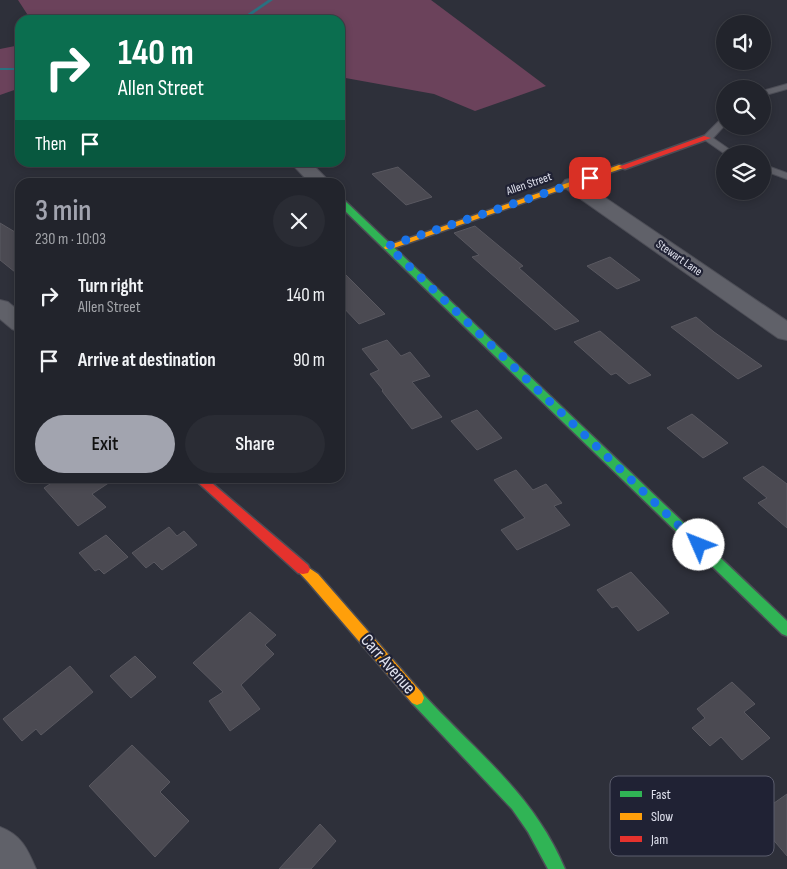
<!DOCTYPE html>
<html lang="en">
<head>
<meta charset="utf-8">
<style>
  body { margin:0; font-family:"Sofia Sans Condensed",sans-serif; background:#2a2c34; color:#f1f3f6; height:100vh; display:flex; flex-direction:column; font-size:19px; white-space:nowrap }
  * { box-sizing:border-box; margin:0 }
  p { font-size:16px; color:#a2a4a9 }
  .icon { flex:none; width:28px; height:28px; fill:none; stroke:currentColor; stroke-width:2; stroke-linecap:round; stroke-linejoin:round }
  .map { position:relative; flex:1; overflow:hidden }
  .details { position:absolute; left:15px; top:178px; width:330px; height:305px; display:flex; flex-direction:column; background:#22242c; border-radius:15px; box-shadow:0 2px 8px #0003,0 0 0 1px #3f4148 }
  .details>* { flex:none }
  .hud { position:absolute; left:15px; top:15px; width:330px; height:152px; border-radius:15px; box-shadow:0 2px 8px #0003,0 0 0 1px #3f4148; background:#0b6e4f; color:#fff; overflow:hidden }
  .controls { position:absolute; left:716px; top:15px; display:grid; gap:10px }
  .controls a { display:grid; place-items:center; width:55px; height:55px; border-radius:50%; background:#22242c; box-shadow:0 2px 8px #0003,0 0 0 1px #3f4148; font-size:25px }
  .pin { position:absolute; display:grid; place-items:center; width:42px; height:42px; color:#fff; margin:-21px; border-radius:10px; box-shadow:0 2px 8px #0006 }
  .me { position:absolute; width:55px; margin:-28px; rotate:314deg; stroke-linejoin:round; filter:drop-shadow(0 0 4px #0008) }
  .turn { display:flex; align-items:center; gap:18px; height:105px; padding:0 20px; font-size:22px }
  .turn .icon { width:65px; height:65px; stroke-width:2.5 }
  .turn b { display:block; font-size:35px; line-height:42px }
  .then { display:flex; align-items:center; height:48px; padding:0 20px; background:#0003; gap:10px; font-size:19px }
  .round { display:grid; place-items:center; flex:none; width:52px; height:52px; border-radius:26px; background:#2a2c34 }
  .summary { display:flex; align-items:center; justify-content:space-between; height:85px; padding:0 20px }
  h1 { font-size:30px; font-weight:600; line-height:38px; color:#a2a4af }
  .primary-button { display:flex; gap:10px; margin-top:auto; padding:10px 20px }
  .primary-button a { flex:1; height:58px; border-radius:30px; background:#a2a4af; color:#111; font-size:20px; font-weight:600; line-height:58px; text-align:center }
  .primary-button a+a { background:#2a2c34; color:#f1f3f6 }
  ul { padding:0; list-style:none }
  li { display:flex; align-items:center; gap:15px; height:65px; padding:0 20px }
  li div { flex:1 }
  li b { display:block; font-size:19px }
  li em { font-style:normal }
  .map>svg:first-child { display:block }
  .green { fill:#6b425b }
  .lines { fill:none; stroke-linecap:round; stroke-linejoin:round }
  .stream { fill:#297180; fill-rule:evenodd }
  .building { fill:#4b4a52; stroke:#595860 }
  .lane-casing { stroke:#4c4d56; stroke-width:2 }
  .street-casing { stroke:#4c4d56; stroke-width:2 }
  .fast-casing { stroke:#4c4d56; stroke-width:3 }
  .slow-casing { stroke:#4c4d56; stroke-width:3 }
  .jam-casing { stroke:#4c4d56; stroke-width:3 }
  .lane { fill:#606169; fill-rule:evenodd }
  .street { fill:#606169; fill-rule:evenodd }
  .fast { fill:#30b455; fill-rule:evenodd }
  .slow { fill:#ff9f0a; fill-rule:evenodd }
  .jam { fill:#e5322d; fill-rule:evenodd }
  .route { stroke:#1a73e8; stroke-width:9; stroke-dasharray:0 16.2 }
  .labels { text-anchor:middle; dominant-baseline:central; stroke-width:4.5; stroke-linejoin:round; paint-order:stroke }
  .far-street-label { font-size:12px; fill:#e0e2ee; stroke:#202234 }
  .near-street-label { font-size:18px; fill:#e0e2ee; stroke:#202234 }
  .key { fill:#202234; stroke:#5a5c6c; stroke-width:1 }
  .key-label { font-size:14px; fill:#e0e2ee }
</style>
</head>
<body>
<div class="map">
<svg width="787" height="869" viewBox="0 0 787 869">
  <rect width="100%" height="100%" fill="#2e303a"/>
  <g class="green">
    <polygon points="18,0 431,0 546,86 475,111 434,94 340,77 340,20 31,20"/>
    <polygon points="20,45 20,88 0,95 0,49"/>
  </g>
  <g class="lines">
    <g class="stream">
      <polygon points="268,0 273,0 244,20 239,20"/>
      <rect x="0" y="68" width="20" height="2"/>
    </g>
  </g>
  <g class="building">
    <polygon points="398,167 432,197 406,205 372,174"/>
    <polygon points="0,223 20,235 20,276 0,260"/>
    <polygon points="475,226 523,266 519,268 579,321 555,330 472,257 479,255 454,233"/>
    <polygon points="610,257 640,280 617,289 587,266"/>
    <polygon points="340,269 385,314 359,324 340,304"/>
    <polygon points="696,317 714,332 762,366 738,379 671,327"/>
    <polygon points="600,331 651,375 629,384 616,373 611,375 574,342"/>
    <polygon points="387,340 401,356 410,352 430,376 412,382 442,417 412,429 382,391 383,390 370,374 379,370 362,349"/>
    <polygon points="477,410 502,438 477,450 451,421"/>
    <polygon points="692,414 728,443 703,458 667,428"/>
    <polygon points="763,466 787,484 787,528 758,503 767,498 743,478"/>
    <polygon points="516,470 533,490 546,484 562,503 554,506 570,525 517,550 501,530 525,518 494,480"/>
    <polygon points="59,478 116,478 92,494 106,507 78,526 44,488"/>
    <polygon points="169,527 177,536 184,531 197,545 162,570 154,562 146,568 132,553"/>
    <polygon points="106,535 128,557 104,574 99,569 95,571 79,553"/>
    <polygon points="631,572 669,613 638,631 617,606 612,608 597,590"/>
    <polygon points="250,612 276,635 265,645 274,654 241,685 260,709 230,731 209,701 223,692 193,663"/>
    <polygon points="135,656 156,677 131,698 110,676"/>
    <polygon points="70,666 93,692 41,735 36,729 22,741 3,719"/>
    <polygon points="732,682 755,704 744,712 770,738 742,760 721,737 710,746 692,728 705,718 697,709"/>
    <polygon points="132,745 170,782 160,792 189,821 155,857 89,786"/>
    <polygon points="787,794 787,856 754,817"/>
    <polygon points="320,824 336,841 311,869 279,869"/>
  </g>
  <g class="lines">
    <g class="lane-casing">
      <g id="lane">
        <polygon points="787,84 787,89 762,96 762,91"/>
        <polygon points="725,117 725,125 713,138 736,154 725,154 702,138 722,118"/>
        <polygon points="762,164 787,173 787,179 762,170"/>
      </g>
    </g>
    <g class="street-casing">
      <g id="street">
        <polygon points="290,162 310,162 330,182 309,182"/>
        <polygon points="572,178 579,180 787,321 787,340 778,338 565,188 562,184 565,180"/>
        <polygon points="0,300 8,302 20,312 20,332 12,329 0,319"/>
        <path d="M0 827C21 835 27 848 36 869H0Z"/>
      </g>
    </g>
    <g class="fast-casing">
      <g id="fast">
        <polygon points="340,199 343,199 787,621 787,636 782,634 340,206"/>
        <path d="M417 691 422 693C475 751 534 794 565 869H548L528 832 512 809 412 703 410 698 412 693Z"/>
      </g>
    </g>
    <g class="slow-casing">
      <g id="slow">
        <polygon points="619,165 626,167 391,249 385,249 384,247"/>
        <polygon points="303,564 318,574 422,693 424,698 422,703 417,705 412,703 308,582 296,569 298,565"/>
      </g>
    </g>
    <g class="jam-casing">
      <g id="jam">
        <polygon points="704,136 711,138 625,169 618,167"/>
        <polygon points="193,478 206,478 308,565 310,569 308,573 303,574 298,573"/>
      </g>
    </g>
    <use href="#lane" class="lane"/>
    <use href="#street" class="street"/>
    <use href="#fast" class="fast"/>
    <use href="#slow" class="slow"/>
    <use href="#jam" class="jam"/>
  </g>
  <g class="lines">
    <polyline class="route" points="590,178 388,246 699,545"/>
  </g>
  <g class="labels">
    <g class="far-street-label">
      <text transform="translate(529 184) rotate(-19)">Allen Street</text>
      <text transform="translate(679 258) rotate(35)">Stewart Lane</text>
    </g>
    <g class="near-street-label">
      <text transform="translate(388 664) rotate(49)">Carr Avenue</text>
    </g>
  </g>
  <rect x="610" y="776" width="164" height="80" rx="8" class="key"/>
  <rect x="620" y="791" width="22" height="6" fill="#30b455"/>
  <rect x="620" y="813" width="22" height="7" fill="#ff9f0a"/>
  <rect x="620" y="836" width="22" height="6" fill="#e5322d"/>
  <g class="key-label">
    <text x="651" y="799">Fast</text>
    <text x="651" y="821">Slow</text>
    <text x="651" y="844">Jam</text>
  </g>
</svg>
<div class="controls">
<a><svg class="icon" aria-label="sound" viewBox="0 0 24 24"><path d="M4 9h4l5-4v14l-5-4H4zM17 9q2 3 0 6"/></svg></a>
<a><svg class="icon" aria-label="search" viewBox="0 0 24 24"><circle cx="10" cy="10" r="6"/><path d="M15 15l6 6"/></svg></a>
<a><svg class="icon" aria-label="layers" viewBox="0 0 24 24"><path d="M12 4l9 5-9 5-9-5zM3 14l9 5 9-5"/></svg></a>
</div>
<div class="pin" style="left:590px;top:178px;background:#d93025"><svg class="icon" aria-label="arrive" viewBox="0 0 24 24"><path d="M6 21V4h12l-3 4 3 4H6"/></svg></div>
<svg class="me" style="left:699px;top:545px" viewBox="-20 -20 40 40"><circle r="19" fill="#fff"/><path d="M0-13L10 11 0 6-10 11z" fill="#1a73e8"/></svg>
<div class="hud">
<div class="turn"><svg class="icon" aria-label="right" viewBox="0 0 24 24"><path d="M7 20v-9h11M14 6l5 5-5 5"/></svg><div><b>140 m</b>Allen Street</div></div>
<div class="then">Then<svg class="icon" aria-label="arrive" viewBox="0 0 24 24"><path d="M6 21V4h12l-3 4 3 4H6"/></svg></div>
</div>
<section class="details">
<div class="summary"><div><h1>3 min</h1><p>230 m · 10:03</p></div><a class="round"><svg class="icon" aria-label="close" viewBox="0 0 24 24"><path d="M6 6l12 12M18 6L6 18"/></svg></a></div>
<ul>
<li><svg class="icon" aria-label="right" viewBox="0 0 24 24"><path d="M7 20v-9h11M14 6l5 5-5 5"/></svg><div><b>Turn right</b><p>Allen Street</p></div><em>140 m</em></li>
<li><svg class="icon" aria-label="arrive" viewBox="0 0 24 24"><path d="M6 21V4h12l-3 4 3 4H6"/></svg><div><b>Arrive at destination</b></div><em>90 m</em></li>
</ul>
<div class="primary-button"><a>Exit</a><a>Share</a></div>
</section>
</div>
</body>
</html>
